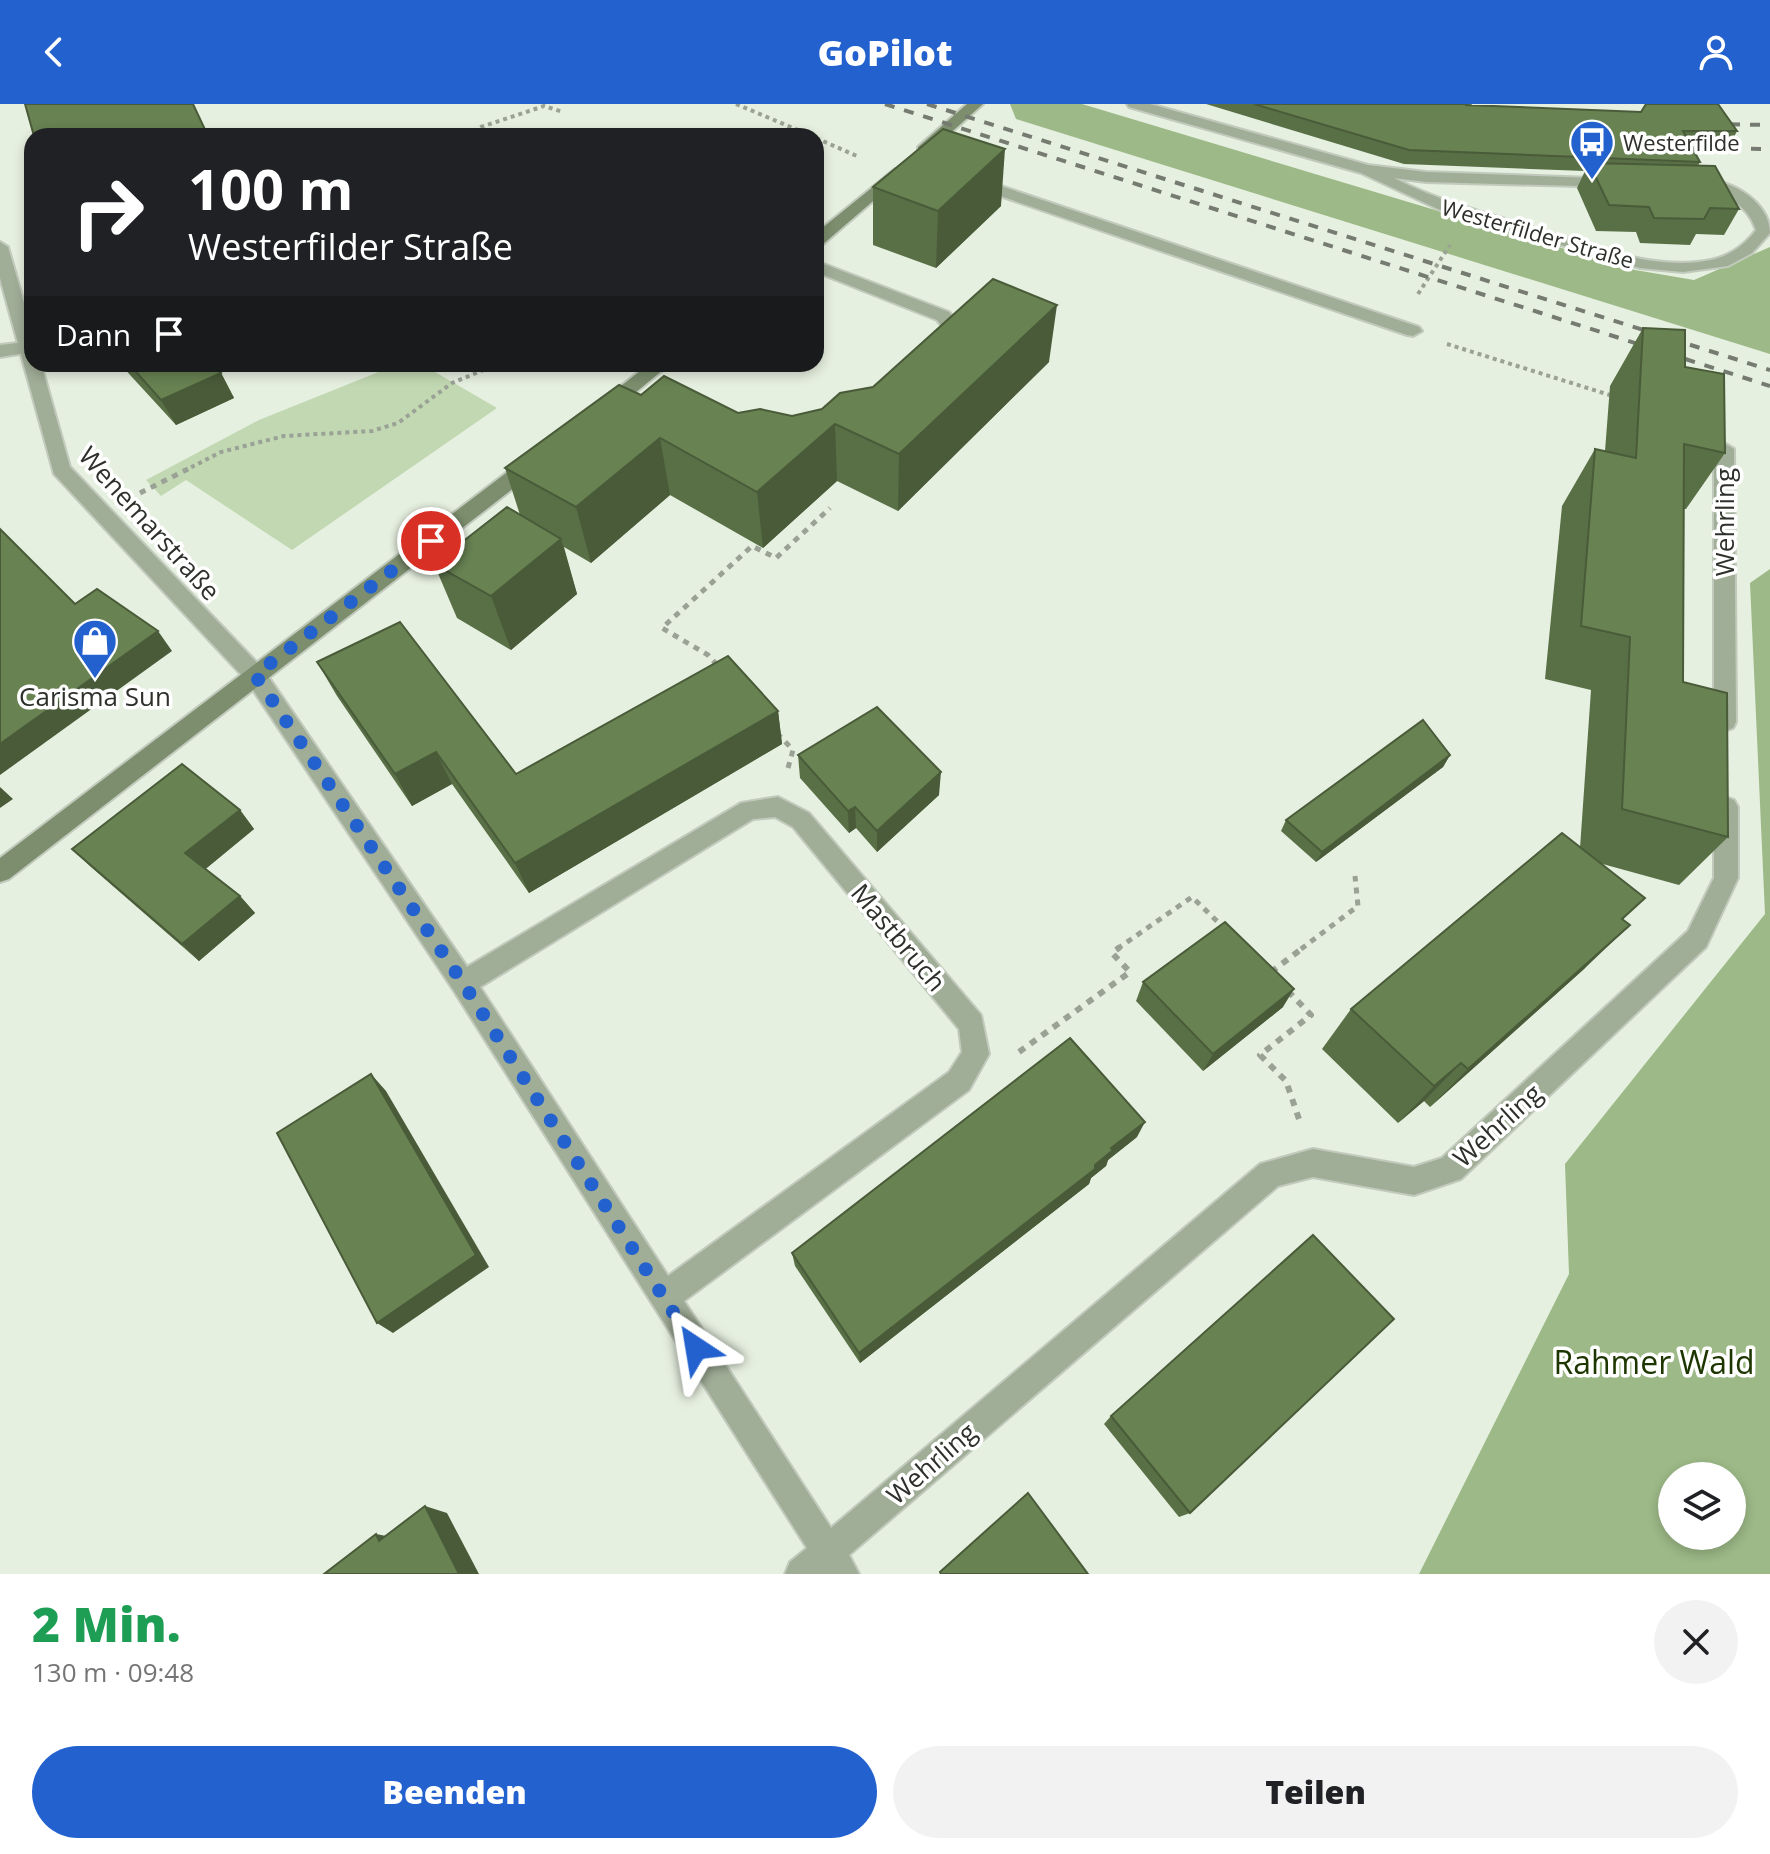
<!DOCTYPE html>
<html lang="de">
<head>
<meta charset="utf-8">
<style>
  body { margin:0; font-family:"Open Sans",sans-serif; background:#f2f2f2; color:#202124; height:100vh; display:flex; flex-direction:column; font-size:30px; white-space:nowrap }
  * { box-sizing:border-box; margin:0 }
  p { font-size:26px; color:#757577 }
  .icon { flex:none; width:44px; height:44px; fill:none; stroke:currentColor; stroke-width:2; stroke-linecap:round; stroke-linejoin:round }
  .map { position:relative; height:1470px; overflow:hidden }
  .details { display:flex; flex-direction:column; background:#fff; flex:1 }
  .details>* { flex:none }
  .hud { position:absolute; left:24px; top:24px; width:800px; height:244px; border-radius:24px; box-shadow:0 4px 12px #0003; background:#202124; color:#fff; overflow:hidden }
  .controls { position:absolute; left:1658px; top:1358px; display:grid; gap:16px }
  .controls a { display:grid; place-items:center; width:88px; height:88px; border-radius:50%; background:#fff; box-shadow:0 4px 12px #0003; font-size:40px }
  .pin { position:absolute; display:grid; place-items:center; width:68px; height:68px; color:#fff; margin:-34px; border:4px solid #fff; border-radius:50%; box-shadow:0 2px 8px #0007 }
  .me { position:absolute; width:88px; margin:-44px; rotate:327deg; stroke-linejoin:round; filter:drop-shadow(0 0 6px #0008) }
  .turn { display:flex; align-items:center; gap:28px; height:168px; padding:0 32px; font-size:36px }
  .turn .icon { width:104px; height:104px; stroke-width:2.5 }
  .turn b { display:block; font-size:56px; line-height:68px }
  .then { display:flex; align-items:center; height:76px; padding:0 32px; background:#0003; gap:16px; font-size:30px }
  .round { display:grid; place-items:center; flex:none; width:84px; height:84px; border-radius:42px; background:#f2f2f2 }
  .summary { display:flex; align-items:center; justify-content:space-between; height:136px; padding:0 32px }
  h1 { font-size:48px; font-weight:800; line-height:60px; color:#1e9e55 }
  .action { display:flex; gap:16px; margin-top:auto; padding:16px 32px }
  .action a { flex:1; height:92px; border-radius:48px; background:#2361ce; color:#fff; font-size:32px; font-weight:800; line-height:92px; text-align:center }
  .action a+a { background:#f2f2f2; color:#202124 }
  header { display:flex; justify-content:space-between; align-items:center; height:104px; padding:0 32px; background:#2361ce; color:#fff; font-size:36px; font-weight:800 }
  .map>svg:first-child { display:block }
  .green { fill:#c2d8b2 }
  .forest { fill:#9db987; fill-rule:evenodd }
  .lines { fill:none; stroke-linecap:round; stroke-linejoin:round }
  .lane-casing { stroke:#c1cabc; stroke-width:4 }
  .street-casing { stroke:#c1cabc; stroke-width:4 }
  .secondary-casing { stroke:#c1cabc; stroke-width:4 }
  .path-far2 { stroke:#9aa195; stroke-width:4; stroke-dasharray:4 4; stroke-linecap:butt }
  .path-far1 { stroke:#9aa195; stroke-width:5; stroke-dasharray:6 6; stroke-linecap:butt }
  .path { stroke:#9aa195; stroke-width:6; stroke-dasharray:7 7; stroke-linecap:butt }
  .lane { fill:#a0ad97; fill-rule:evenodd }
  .street { fill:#a0ad97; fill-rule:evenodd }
  .secondary { fill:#7c8e6e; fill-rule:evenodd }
  .rail { stroke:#767b71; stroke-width:4; stroke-dasharray:10 10; stroke-linecap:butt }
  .wall { fill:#597047 }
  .shaded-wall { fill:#495b39 }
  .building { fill:#688252; stroke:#495b39; stroke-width:2 }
  .route { stroke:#2361ce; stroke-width:14; stroke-dasharray:0 25.2 }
  .labels { text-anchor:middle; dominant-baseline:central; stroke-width:7; stroke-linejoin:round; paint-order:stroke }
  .far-poi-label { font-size:22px; fill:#2e312b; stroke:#fff; text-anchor:start }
  .far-street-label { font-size:22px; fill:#2e312b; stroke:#fff }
  .street-label { font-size:26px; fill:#2e312b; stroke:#fff }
  .poi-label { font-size:26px; fill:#2e312b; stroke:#fff }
  .near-park-label { font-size:32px; fill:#1d3600; stroke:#fff }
</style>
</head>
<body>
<header><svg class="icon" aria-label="back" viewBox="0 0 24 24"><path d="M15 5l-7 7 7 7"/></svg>GoPilot<svg class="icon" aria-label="person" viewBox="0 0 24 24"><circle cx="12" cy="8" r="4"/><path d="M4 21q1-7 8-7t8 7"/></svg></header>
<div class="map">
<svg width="1770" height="1470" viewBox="0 0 1770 1470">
  <rect width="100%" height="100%" fill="#e6f0e0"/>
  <polygon class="green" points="400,260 423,261 497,304 292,446 186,376 161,392 146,376 259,316 381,267 394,268"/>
  <g class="forest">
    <polygon points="1010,0 1082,0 1635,166 1694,176 1770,143 1770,250 1016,15"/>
    <path d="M1770 465V1470H1419L1569 1170 1565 1060 1765 810 1750 479ZM1732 1372V1432H1672V1372Z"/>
  </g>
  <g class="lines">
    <g class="lane-casing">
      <g id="lane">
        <path d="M1127 0H1150L1368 61 1426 68 1620 75V81L1614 83 1426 78 1394 74C1438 97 1485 109 1532 123 1588 140 1652 168 1711 156 1729 152 1745 141 1756 126 1746 96 1721 90 1693 83V77C1724 70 1770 96 1770 129L1752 149 1728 162 1683 168 1640 164 1440 106 1361 69 1129 3Z"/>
        <polygon points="974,73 1419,223 1422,227 1413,232 1407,231 968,81 966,78"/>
        <polygon points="26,238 32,240 32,248 0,253 0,241"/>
      </g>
    </g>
    <g class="street-casing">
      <g id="street">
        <path d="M0 138 8 143 32 227V260H41L70 363 263 565 467 863 741 699 778 693 809 709 981 911 989 950 969 986 684 1197 831 1424 1260 1060 1313 1045 1414 1063 1442 1054 1688 827 1714 774V703L1718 696 1726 693 1734 696 1738 703V774L1706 843 1461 1075 1414 1091 1313 1073 1278 1082 849 1451 859 1470H785L790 1458 807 1444 454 887 247 577 54 370 0 174ZM775 713 793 723 959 925 962 948 949 968 668 1172 480 883 753 715Z"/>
        <polygon points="816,157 949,208 962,224 958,236 948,246 936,246 933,242 944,225 937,216 816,168"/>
        <polygon points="1724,339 1734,345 1736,618 1733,624 1725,627 1717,624 1714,618 1714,345"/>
      </g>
    </g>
    <g class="secondary-casing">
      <g id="secondary">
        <polygon points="967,0 983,0 928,49 918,49 918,43"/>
        <polygon points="895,65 901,67 901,73 822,141 816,142 816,129"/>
        <polygon points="649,260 670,260 612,308 598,308 596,304 598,300"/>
        <polygon points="534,351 541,353 544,358 541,363 9,775 0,778 0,754 527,353"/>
      </g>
    </g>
    <g class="path-far2">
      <polyline points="736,0 812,32"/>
      <polyline points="467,32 481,23 544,2 563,8"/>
      <polyline points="715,32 722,27"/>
      <polyline points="816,34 859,53"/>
      <polyline points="1418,190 1450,141"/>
      <polyline points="1447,240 1613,292"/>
      <polyline points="184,367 221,348 284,332 372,327 398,319 452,279 498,260"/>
    </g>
    <g class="path-far1">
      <polyline points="140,389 188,365"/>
      <polyline points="717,561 708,551 662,524 752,442 776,454 830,404"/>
      <polyline points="777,629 793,646 788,664"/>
      <polyline points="1117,845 1192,793 1224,824"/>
      <polyline points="1301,845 1358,802 1355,772"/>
    </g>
    <g class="path">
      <polyline points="1271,868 1304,843"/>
      <polyline points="1288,887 1311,911 1260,951 1286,977 1300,1018"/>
      <polyline points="1019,948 1130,868 1112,849 1120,843"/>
    </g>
    <use href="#lane" class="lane"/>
    <use href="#street" class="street"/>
    <use href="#secondary" class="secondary"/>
    <g class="rail">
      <polyline points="885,0 1770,282"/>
      <polyline points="927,0 1770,266"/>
      <polyline points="1710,20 1770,21"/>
      <polyline points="1671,44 1770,45"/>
    </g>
  </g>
  <g class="wall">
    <polygon points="1206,0 1472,0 1471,2 1737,27 1730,41 1690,40 1700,58 1698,62 1739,105 1724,131 1696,130 1690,141 1640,139 1636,128 1596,127 1577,84 1585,67 1404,60"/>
    <polygon points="873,83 1001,102 936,164 873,141"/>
    <polygon points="1643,224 1685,263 1725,349 1686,405 1684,405 1683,578 1728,733 1679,781 1599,759 1645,794 1623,815 1584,865 1430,1003 1424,997 1398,1019 1322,945 1351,905 1580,744 1591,586 1545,575 1562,402 1595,345 1605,347 1610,282"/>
    <polygon points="1049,258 898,407 837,377 763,444 670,391 591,459 564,443 577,490 511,546 457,514 434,460 520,411 505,364 641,291 738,309 792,312"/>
    <polygon points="120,260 213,260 221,269 234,294 176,321"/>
    <polygon points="317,558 516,670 778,607 782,640 529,789 452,680 412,702 337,592"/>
    <polygon points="798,651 939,691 877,748 856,724 849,729 800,674"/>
    <polygon points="1450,651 1443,663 1316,758 1281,727 1286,716"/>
    <polygon points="240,706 254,725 205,765 240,792 255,809 199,857 91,763 72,745"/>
    <polygon points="1143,878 1283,903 1203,967 1136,897"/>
    <polygon points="1137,1033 1108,1056 1106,1062 1091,1074 1089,1080 860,1259 795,1162 792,1149"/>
    <polygon points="1111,1312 1190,1409 1179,1413 1104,1320"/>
  </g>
  <g class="shaded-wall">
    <polygon points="1005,45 1001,102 936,164 938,107"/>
    <polygon points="1057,201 1049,258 898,407 899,350"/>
    <polygon points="221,269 234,294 176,321 161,296"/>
    <polygon points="835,320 837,377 763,444 757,388"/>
    <polygon points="660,334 670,391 591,459 576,403"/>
    <polygon points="561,435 577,490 511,546 491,492"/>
    <polygon points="158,527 172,547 0,671 0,640"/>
    <polygon points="778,607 782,640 529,789 515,759"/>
    <polygon points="436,648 452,680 412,702 395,670"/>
    <polygon points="1450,651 1443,663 1316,758 1322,748"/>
    <polygon points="941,668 939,691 877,748 877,727"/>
    <polygon points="0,683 13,695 0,704"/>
    <polygon points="855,703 856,724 849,729 848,707"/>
    <polygon points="240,706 254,725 202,768 185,749"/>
    <polygon points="240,792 255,809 199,857 182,840"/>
    <polygon points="1630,821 1584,865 1430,1003 1468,965"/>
    <polygon points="1294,885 1283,903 1203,967 1213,950"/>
    <polygon points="1461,959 1424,997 1398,1019 1434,982"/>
    <polygon points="371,970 386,987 489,1163 393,1229 377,1219"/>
    <polygon points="1145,1018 1137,1033 1108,1056 1106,1062 1091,1074 1089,1080 860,1259 859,1249 1095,1061 1111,1044"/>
    <polygon points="425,1402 447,1409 479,1470 459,1470"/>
    <polygon points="376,1430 401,1435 379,1437"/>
  </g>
  <g class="building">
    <polygon points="25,0 193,0 208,32 34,32"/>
    <polygon points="1254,0 1468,0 1467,1 1641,8 1646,0 1718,0 1737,27 1683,27 1700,58 1409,46"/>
    <polygon points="943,25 1005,45 938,107 873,83"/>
    <polygon points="1589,59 1715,62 1739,105 1710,104 1704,115 1654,114 1649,103 1609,101"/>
    <polygon points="993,175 1057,201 899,350 835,320 757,388 660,334 576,403 505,364 619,281 641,291 664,272 738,309 760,305 792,312 822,305 840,289 873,283"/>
    <polygon points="1643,224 1685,226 1685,263 1724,270 1725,349 1684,340 1683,578 1727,589 1728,733 1622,705 1630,533 1581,522 1595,345 1636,354"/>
    <polygon points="129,260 213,260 221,269 161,296"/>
    <polygon points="507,403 561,435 491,492 434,460"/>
    <polygon points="0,425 75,500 97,485 158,527 0,640"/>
    <polygon points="400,518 516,670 728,552 778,607 515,759 436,648 395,670 317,558"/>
    <polygon points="877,603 941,668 877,727 855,703 848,707 798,651"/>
    <polygon points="1423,616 1450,651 1322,748 1286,716"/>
    <polygon points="182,660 240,706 185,749 240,792 182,840 72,745"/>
    <polygon points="1562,729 1645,794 1622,815 1630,821 1468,965 1461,959 1434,982 1351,905"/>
    <polygon points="1225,818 1294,885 1213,950 1143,878"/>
    <polygon points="1070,934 1145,1018 1111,1044 1113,1046 1095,1061 1095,1065 859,1249 792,1149"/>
    <polygon points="371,970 476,1151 377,1219 277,1029"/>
    <polygon points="1313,1131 1394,1215 1190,1409 1111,1312"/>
    <polygon points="1028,1389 1088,1470 941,1470 940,1468"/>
    <polygon points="425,1402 459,1470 324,1470 376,1430 379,1437"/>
  </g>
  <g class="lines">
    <polyline class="route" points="431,437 255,571 463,879 696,1244"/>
  </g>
  <defs>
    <g id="bus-pin" transform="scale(2.3)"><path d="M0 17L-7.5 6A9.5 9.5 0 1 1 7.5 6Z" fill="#2361ce" stroke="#fff"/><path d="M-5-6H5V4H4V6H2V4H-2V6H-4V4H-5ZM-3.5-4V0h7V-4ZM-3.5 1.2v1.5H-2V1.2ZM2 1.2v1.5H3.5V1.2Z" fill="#fff"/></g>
    <g id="shop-pin" transform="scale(2.3)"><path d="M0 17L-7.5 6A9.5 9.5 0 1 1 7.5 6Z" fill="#2361ce" stroke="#fff"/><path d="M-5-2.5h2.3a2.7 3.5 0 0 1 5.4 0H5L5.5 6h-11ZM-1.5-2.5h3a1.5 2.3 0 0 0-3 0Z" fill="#fff"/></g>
  </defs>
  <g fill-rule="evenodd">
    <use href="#bus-pin" x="1592" y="38"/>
    <use href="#shop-pin" x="95" y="537"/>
  </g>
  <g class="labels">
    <g class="far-poi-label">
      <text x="1623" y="38">Westerfilde</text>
    </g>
    <g class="far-street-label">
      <text transform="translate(1538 129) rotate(16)">Westerfilder Straße</text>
    </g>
    <g class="street-label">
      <text transform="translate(1724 418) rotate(-90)">Wehrling</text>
      <text transform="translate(150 419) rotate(48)">Wenemarstraße</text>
      <text transform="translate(899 833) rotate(50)">Mastbruch</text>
      <text transform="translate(1497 1021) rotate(-42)">Wehrling</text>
      <text transform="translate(931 1359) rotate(-41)">Wehrling</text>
    </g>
    <g class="poi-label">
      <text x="95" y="592">Carisma Sun</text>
    </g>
    <g class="near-park-label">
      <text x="1654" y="1257">Rahmer Wald</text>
    </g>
  </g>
</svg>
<div class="controls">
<a><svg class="icon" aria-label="layers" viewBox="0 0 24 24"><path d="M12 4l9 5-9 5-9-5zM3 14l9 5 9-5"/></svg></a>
</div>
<div class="pin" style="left:431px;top:437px;background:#d93025"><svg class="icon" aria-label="arrive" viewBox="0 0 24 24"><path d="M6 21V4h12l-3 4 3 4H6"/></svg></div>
<svg class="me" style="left:696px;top:1244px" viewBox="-20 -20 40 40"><path d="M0-17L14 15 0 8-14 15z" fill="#2361ce" stroke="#fff" stroke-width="4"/></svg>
<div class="hud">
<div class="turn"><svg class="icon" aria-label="right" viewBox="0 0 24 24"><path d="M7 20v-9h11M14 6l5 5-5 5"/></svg><div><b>100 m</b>Westerfilder Straße</div></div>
<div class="then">Dann<svg class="icon" aria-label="arrive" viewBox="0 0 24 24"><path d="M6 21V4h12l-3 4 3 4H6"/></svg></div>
</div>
</div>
<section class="details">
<div class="summary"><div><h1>2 Min.</h1><p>130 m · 09:48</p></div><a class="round"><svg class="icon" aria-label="close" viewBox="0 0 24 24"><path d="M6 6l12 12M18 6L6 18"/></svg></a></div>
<div class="action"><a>Beenden</a><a>Teilen</a></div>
</section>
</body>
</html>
